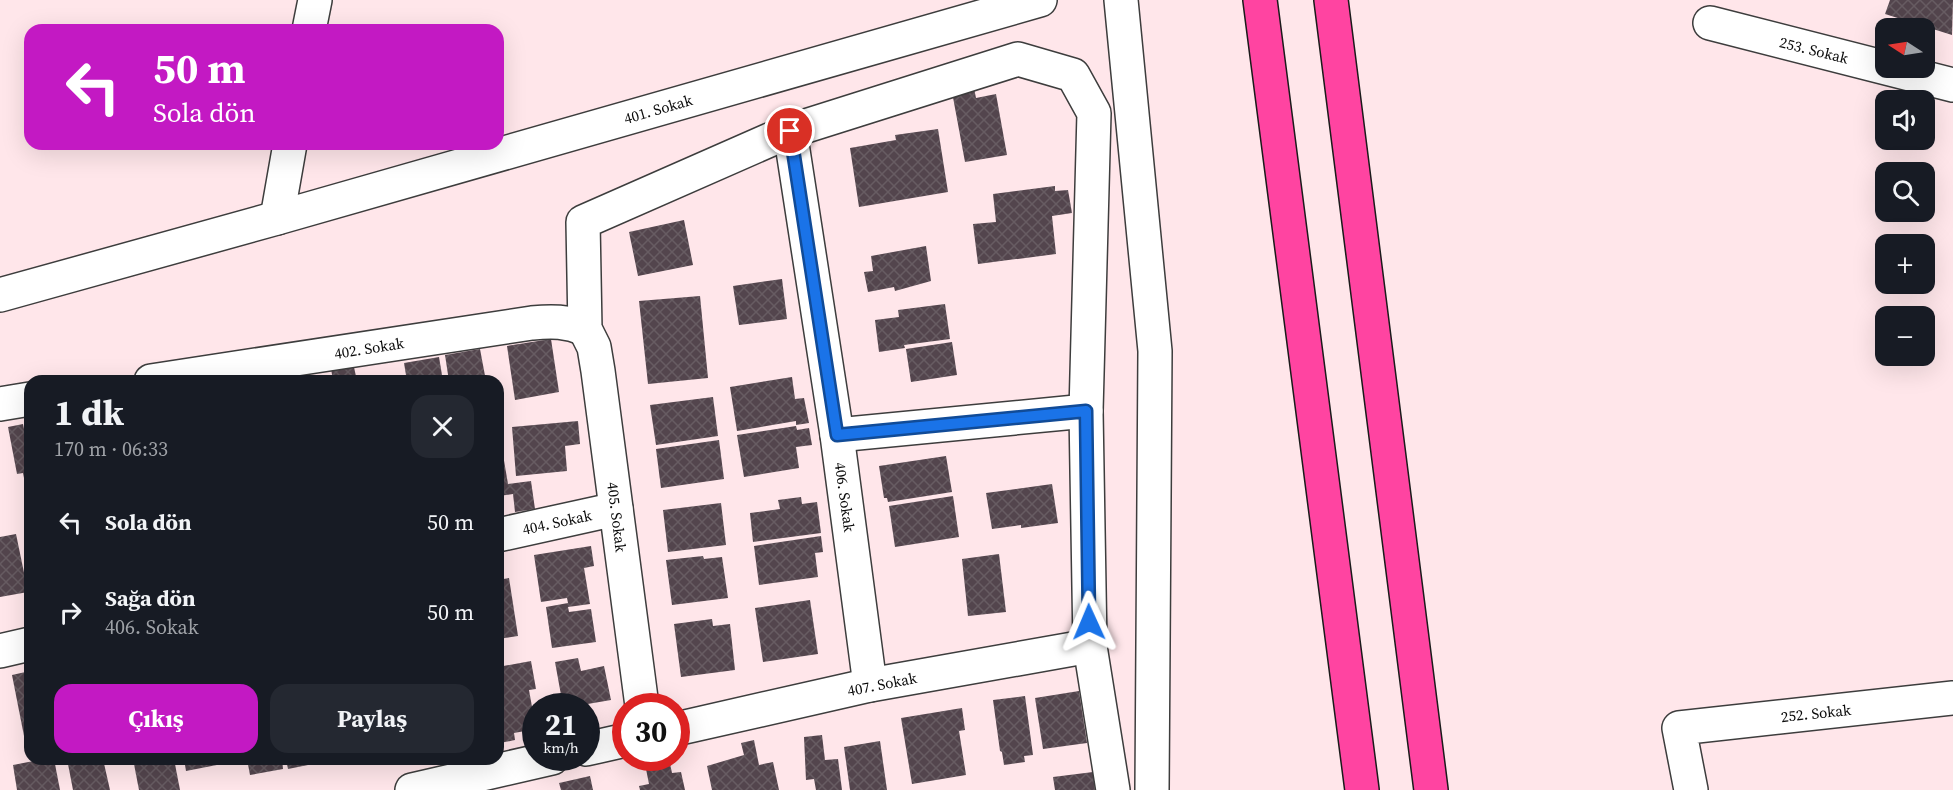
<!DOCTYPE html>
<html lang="tr">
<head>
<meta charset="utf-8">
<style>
  body { margin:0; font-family:"Source Serif 4",serif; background:#242831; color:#f1f3f6; height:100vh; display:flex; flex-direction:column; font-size:22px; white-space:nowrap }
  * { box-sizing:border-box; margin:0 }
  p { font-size:20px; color:#9ea1a6 }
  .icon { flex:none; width:33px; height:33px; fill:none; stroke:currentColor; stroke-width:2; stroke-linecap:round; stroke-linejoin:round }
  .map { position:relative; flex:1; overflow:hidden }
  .side { position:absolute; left:24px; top:375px; width:480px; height:390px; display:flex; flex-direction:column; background:#171b24; border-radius:18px; box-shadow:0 6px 24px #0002 }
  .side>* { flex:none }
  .banner { position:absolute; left:24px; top:24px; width:480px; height:126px; border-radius:18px; box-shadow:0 6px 24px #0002; background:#c319c3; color:#fff; overflow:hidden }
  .needle { width:39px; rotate:282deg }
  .controls { position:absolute; left:1875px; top:18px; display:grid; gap:12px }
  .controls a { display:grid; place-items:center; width:60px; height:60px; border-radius:12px; background:#171b24; box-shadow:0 6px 24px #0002; font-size:30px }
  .speed { position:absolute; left:522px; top:693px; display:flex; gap:12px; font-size:30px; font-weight:700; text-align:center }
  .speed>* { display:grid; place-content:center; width:78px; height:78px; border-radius:50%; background:#171b24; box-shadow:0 6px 24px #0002; line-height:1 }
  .speed small { font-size:15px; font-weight:400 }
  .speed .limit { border:9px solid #d22; background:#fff; color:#111 }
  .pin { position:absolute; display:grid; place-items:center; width:51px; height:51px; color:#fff; margin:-26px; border:3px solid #fff; border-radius:50%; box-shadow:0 2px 6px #0007 }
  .me { position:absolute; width:66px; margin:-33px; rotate:359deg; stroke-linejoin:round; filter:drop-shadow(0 0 4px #0008) }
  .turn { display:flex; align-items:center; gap:21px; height:126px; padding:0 30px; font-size:27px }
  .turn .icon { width:78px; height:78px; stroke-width:2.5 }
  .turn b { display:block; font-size:42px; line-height:51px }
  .round { display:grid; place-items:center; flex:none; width:63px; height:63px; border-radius:18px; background:#242831 }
  .headline { display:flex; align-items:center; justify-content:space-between; height:102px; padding:0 30px }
  h1 { font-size:36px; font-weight:700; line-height:45px }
  .cta { display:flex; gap:12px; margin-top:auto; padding:12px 30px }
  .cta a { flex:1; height:69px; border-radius:18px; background:#c319c3; color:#fff; font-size:24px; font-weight:700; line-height:69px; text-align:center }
  .cta a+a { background:#242831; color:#f1f3f6 }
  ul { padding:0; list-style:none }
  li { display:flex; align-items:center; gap:18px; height:90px; padding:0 30px }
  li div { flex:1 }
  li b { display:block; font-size:22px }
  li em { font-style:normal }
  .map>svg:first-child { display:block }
  .building { fill:url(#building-cross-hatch) }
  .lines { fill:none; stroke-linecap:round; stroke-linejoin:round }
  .minor-casing { stroke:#3d3d3d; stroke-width:36 }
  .highway-casing { stroke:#1b1b1b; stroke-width:36 }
  .minor { stroke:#fff; stroke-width:33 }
  .highway { stroke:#ff44a1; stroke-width:33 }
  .route-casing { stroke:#114b97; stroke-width:15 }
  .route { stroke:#1a73e8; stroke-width:10 }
  .labels { text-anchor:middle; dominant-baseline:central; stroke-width:6; stroke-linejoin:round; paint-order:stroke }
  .street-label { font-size:15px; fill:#0a0a0a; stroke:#fff }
</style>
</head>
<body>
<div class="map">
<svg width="1953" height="790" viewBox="0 0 1953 790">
  <defs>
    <pattern id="building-cross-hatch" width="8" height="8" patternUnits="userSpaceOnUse" patternTransform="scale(1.5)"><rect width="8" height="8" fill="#53454d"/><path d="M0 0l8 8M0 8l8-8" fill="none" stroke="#675c62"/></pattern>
  </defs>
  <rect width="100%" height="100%" fill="#ffe6ea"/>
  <g class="building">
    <polygon points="1890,0 1953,0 1952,35 1885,14"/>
    <polygon points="974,88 976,98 996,94 1007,155 965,162 952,92"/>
    <polygon points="938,129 948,192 859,207 850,148 896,140 895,135"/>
    <polygon points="1055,186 1055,191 1068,190 1072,213 1052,216 1056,254 978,264 973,224 996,222 993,194"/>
    <polygon points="684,220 693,265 638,276 629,232"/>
    <polygon points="926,246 931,281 895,291 894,287 868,292 864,272 873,271 871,256"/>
    <polygon points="782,279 787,319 739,325 733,286"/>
    <polygon points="700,296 708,378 648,384 639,301"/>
    <polygon points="945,304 950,339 904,345 905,348 879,352 875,320 899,317 898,310"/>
    <polygon points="551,339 559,392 515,400 507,346"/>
    <polygon points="952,342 957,375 911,382 906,349"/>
    <polygon points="480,349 486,381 449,381 445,355"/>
    <polygon points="439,357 443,381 407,381 404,363"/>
    <polygon points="352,358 357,381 333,381 330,362"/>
    <polygon points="299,366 302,381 282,381 280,370"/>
    <polygon points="792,377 795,399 804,398 809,423 796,425 796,421 737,431 730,387"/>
    <polygon points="713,397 718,436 656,445 650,405"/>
    <polygon points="578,421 580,444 565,446 567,471 516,476 512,427"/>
    <polygon points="23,424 30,459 29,503 23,473 17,474 8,427"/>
    <polygon points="796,426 797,430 809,428 812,445 796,447 799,468 744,477 737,435"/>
    <polygon points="498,437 500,437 508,484 531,481 535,509 515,512 513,494 498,496"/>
    <polygon points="719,440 724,479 661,488 656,449"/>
    <polygon points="946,456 952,492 888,502 887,498 884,498 879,466"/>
    <polygon points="1052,484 1058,523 1021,528 1021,525 992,529 986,493"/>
    <polygon points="953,496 959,537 895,547 889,506"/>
    <polygon points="801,497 802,504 817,502 821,533 753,542 750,513 780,509 778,500"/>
    <polygon points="721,503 726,545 668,552 663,510"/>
    <polygon points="16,534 28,592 0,597 0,537"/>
    <polygon points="821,536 823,552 815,553 818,577 759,585 754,546"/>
    <polygon points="591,546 594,566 584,568 590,604 568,607 569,612 591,609 596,642 552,648 546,607 568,603 567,598 541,602 534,555"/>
    <polygon points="999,554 1006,612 968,616 962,559"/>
    <polygon points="703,556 704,559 722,557 728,598 672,605 666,560"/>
    <polygon points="509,578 518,636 498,639 498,580"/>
    <polygon points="810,600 818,654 763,662 755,608"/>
    <polygon points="712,619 713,626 730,624 735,670 681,677 674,624"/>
    <polygon points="578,658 581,671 604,666 611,700 576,706 563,706 555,662"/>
    <polygon points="531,661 536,689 529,690 536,729 514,733 515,740 500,743 498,731 498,667"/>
    <polygon points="30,671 30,734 24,736 12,675"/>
    <polygon points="1079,691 1087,743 1043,749 1035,698"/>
    <polygon points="1025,696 1033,755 1024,756 1025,762 1004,765 1002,752 1000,751 993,700"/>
    <polygon points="962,708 965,730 959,731 966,775 912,784 901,718"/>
    <polygon points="822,735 825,760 838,759 842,790 816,790 814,779 806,780 804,737"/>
    <polygon points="754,740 759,765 773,762 779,790 712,790 707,766 744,755 741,743"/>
    <polygon points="880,741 887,790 850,790 844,747"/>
    <polygon points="44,759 54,759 60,790 17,790 13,765"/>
    <polygon points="92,759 103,759 110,790 73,790 68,764"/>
    <polygon points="133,759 174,759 180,790 139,790"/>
    <polygon points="184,759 226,759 227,763 186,771"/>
    <polygon points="247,759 282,759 283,769 250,775"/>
    <polygon points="286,759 328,759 328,761 288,769"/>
    <polygon points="669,759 672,773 681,772 685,790 640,790 639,786 649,784 645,764"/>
    <polygon points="1093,772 1095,790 1055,790 1053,777"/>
    <polygon points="590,776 593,790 561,790 559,783"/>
  </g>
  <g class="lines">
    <g class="minor-casing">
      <g id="minor">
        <polyline points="1121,0 1155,351 1152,790"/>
        <polyline points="1710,23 1953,85"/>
        <polyline points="309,30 315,0"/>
        <polyline points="790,131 837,435 870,685"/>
        <polyline points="277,218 290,144"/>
        <polyline points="0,295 277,218 1040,0"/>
        <path d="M151 381 532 323C552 321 567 321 585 329"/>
        <polyline points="0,404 30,399"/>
        <polyline points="837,435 1086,411"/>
        <polyline points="498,535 616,509"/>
        <polyline points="0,651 30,644"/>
        <polyline points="642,706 598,371 594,347 585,329 583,222 790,131 1018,59 1073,75 1094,113 1086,411 1090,646 1113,790"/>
        <polyline points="676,729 870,685 1090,646"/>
        <polyline points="586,749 626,740"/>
        <polyline points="412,790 552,758"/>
        <polyline points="1691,790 1679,728 1953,698"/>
      </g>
    </g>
    <g class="highway-casing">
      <g id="highway">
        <polyline points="1260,0 1362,790"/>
        <polyline points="1331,0 1431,790"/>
      </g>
    </g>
    <use href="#minor" class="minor"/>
    <use href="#highway" class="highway"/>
  </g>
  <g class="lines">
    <g class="route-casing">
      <polyline id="route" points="790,131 837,435 1086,411 1089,622"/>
    </g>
    <use href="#route" class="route"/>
  </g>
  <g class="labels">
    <g class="street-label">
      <text transform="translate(1814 50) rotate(14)">253. Sokak</text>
      <text transform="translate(658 109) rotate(-16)">401. Sokak</text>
      <text transform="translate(369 348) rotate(-9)">402. Sokak</text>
      <text transform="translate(845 497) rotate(82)">406. Sokak</text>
      <text transform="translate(617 517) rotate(83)">405. Sokak</text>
      <text transform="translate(557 522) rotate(-12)">404. Sokak</text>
      <text transform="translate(882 684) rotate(-11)">407. Sokak</text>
      <text transform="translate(1816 713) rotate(-6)">252. Sokak</text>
    </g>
  </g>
</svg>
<div class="controls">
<a><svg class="needle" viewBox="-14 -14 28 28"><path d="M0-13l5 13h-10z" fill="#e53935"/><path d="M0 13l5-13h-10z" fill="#9ea1a6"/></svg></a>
<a><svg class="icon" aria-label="sound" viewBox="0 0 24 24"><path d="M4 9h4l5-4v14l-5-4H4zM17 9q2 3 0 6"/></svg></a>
<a><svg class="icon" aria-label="search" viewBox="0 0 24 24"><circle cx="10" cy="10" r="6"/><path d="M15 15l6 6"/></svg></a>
<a>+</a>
<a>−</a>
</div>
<div class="speed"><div>21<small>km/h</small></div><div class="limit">30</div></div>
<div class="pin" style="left:790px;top:131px;background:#d93025"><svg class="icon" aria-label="arrive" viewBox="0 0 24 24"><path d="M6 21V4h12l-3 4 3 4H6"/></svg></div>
<svg class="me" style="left:1089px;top:622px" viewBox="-20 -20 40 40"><path d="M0-17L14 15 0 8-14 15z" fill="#1a73e8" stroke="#fff" stroke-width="4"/></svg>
<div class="banner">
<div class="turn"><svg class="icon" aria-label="left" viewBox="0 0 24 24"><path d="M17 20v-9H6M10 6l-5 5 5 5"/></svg><div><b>50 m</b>Sola dön</div></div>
</div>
<section class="side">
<div class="headline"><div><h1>1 dk</h1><p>170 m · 06:33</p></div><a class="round"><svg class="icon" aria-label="close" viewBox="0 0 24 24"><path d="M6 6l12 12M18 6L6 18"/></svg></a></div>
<ul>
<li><svg class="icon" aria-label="left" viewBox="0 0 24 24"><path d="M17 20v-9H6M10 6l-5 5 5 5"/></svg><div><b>Sola dön</b></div><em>50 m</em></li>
<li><svg class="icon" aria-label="right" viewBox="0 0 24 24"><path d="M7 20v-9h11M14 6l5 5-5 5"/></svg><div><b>Sağa dön</b><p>406. Sokak</p></div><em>50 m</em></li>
</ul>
<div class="cta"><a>Çıkış</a><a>Paylaş</a></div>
</section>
</div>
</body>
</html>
